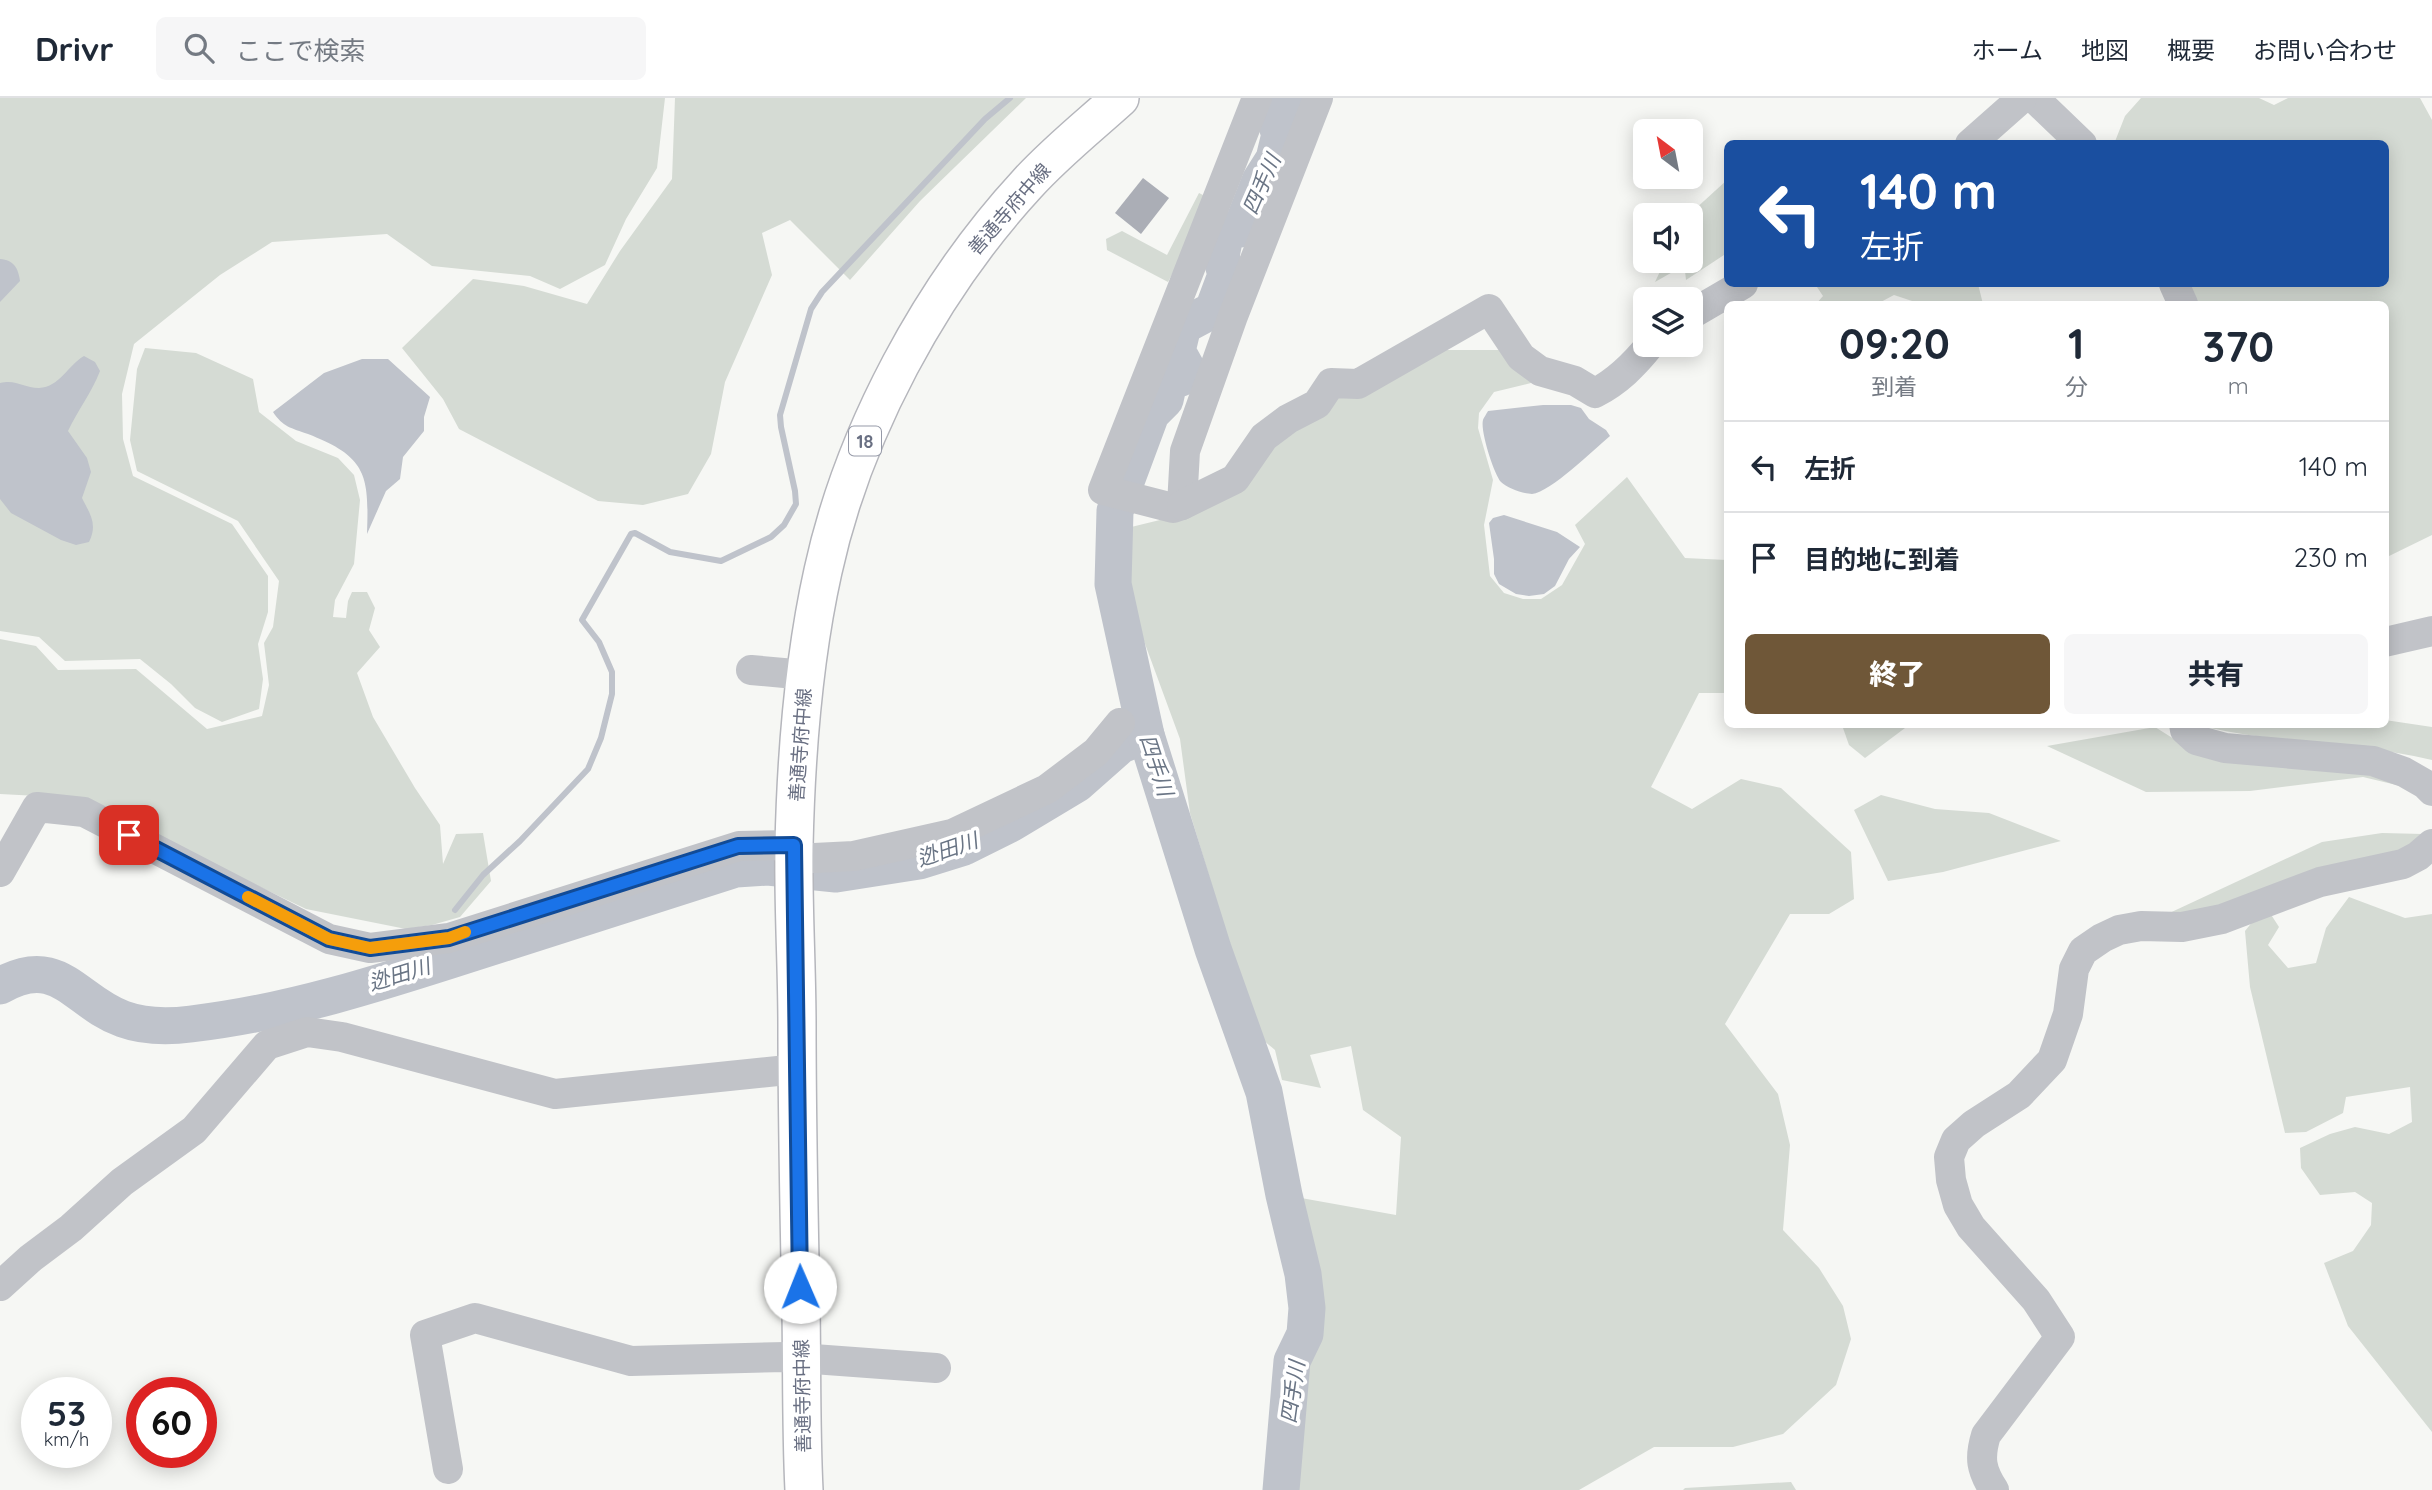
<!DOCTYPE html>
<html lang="ja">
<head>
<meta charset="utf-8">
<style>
  body { margin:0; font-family:Quicksand,"Noto Sans JP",sans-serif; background:#f6f6f7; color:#1f2937; height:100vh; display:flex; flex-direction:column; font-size:26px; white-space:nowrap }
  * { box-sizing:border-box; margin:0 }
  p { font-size:23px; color:#747a83 }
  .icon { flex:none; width:38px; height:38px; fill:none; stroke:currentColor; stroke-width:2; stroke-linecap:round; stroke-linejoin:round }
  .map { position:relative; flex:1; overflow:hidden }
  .details { position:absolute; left:1724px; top:203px; width:665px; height:427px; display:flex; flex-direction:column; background:#fff; border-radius:10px; box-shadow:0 4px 18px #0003 }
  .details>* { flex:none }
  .hud { position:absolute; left:1724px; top:42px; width:665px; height:147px; border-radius:10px; box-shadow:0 4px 18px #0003; background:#1a4fa0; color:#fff; overflow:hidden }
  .needle { width:46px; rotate:328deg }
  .tools { position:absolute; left:1633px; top:21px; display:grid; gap:14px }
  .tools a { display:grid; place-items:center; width:70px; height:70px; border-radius:10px; background:#fff; box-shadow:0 4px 18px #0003; font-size:35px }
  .speed { position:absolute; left:21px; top:1279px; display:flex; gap:14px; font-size:35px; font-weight:700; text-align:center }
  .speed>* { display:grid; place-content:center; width:91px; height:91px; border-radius:50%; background:#fff; box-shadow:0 4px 18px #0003; line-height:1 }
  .speed small { font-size:18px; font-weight:400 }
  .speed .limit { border:10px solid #d22; background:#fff; color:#111 }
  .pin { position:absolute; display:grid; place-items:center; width:60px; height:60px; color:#fff; margin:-30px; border-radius:14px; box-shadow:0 4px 10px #0006 }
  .me { position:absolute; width:77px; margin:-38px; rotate:359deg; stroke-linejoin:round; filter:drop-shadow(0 0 5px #0008) }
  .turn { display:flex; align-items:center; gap:24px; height:147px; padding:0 21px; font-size:32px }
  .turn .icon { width:91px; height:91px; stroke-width:2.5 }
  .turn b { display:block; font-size:49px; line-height:60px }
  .eta { display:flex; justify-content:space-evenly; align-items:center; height:119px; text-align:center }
  .eta b { font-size:42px; font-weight:800; line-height:49px }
  .action { display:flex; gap:14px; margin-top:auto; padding:14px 21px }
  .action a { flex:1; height:80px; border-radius:10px; background:#6f5738; color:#fff; font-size:28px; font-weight:800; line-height:80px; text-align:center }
  .action a+a { background:#f6f6f7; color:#1f2937 }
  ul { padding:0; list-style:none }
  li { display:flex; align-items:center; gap:21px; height:91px; padding:0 21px; border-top:2px solid #e0e1e3 }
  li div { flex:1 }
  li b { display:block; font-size:26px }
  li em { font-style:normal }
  header { display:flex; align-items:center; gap:42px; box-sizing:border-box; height:98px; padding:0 35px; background:#fff; border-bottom:2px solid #e0e1e3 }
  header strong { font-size:33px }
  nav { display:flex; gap:38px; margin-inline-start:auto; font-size:24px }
  .search { width:490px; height:63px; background:#f6f6f7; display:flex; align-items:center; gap:18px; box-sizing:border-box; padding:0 24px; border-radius:10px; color:#747a83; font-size:26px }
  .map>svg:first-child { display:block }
  .green { fill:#d5dbd4 }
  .water { fill:#bfc3cb }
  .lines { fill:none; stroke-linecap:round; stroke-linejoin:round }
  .stream { stroke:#bfc3cb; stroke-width:6 }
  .river { stroke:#bfc3cb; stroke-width:37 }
  .building { fill:#abaeb6 }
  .major-casing { stroke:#b5b6bc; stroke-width:40 }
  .minor { stroke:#c1c3c8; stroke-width:30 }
  .major { stroke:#fff; stroke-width:37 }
  .route-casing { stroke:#114b97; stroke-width:18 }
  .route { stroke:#1a73e8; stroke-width:12 }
  .slow { stroke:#f59e0b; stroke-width:12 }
  .labels { text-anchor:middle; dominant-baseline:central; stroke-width:7; stroke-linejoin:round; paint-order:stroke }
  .shield { fill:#fff; stroke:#969aa8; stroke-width:2 }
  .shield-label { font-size:18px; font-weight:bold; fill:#696f82 }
  .street-label { font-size:19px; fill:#696f82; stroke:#fff }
  .water-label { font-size:21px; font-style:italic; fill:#6a7585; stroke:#fff }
</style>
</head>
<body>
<header>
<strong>Drivr</strong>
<div class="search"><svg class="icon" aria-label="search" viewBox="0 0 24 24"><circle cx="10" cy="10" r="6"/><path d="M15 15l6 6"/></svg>ここで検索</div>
<nav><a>ホーム</a><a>地図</a><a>概要</a><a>お問い合わせ</a></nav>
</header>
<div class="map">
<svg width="2432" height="1392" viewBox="0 0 2432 1392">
  <rect width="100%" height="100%" fill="#f6f7f4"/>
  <g class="green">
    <polygon points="0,0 665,0 657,70 626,121 605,167 560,191 530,178 432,168 387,136 272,144 220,177 134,246 122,296 123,341 133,378 232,426 268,478 268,514 258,546 263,581 259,611 222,624 195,610 171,586 140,561 65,563 39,539 0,533"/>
    <polygon points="675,0 1026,0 920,103 850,182 790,122 762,135 772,177 725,284 711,356 688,396 643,407 598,403 459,331 443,301 402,250 473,181 524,188 587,206 620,153 672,81"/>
    <polygon points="2141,0 2259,0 2274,7 2288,0 2420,0 2432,22 2432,437 2385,460 2385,206 2196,206 2184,186 2385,186 2385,46 2114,46 2125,18"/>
    <polygon points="1727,82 1727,155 1686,182 1685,173 1676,172 1655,184 1665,163 1690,163 1691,128 1693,113"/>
    <polygon points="1199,95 1211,101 1168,184 1107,152 1106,141 1122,133 1167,157"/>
    <polygon points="1815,186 1978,186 1983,206 1917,206 1915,204 1894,197 1877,206 1816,206 1823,198"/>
    <polygon points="145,250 196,255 253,281 259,314 296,343 338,360 354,377 360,402 354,466 335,502 333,519 346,520 348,503 352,494 367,494 375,510 369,532 380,549 357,575 373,619 415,690 440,727 443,766 456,736 483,735 491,783 460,819 432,827 406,831 306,811 76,700 0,696 0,541 36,548 58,572 136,571 207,631 262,618 269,587 264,545 273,529 279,483 238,423 137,373 130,342 137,271"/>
    <polygon points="1435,252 1509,252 1535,284 1494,294 1479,315 1478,330 1493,382 1484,427 1490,478 1504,495 1523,501 1541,501 1562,487 1585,446 1575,427 1627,379 1685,460 1727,462 1727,595 1699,595 1651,689 1692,711 1741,681 1781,690 1851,754 1854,801 1829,816 1790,816 1725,926 1778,996 1790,1047 1783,1132 1819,1170 1843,1208 1851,1241 1836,1287 1783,1336 1733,1349 1654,1349 1579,1392 1289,1392 1302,1264 1316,1237 1310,1150 1290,1098 1396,1117 1401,1039 1363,1012 1351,948 1310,957 1321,990 1282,982 1275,952 1257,937 1190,715 1180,641 1123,486 1123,431 1164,421 1336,297"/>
    <path d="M2385 622 2432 629V662C2357 644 2280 646 2206 629L2204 627 2385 626Z"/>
    <polygon points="1850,626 1909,626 1909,627 1865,660 1849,647 1843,630"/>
    <polygon points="2155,629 2201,658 2387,677 2409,690 2363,679 2250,693 2146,694 2047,648"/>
    <polygon points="1881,697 1935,711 1989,715 2061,743 1943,774 1888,783 1854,712"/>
    <polygon points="2382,735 2424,736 2398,758 2201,816 2163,818 2322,744"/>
    <polygon points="2349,799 2405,820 2432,816 2432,1334 2348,1228 2324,1165 2353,1153 2371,1127 2372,1105 2355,1094 2320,1097 2301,1070 2300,1050 2330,1036 2355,1029 2389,1036 2412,1024 2410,989 2346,999 2343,1015 2306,1034 2285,1035 2250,889 2245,833 2257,818 2270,815 2279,829 2268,847 2288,870 2316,865 2326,830"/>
    <polygon points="1791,1384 1796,1392 1683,1392 1685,1390"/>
  </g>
  <g class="water">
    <path d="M0 161C14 162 18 170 20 183L0 204Z"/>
    <path d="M84 258 95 264 100 273C92 294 78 312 68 333L87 360 91 374 82 400C90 416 98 426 89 444L76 447 61 442 11 415 0 401V285C17 281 23 290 39 290 60 289 68 267 84 258Z"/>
    <path d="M362 261H388L430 299 424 319V333L403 359 400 381 386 393 367 436C369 377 367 359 308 336 291 330 283 329 273 314L324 275Z"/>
    <path d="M1543 307H1571L1581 310 1589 321 1606 332 1610 338C1593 352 1551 394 1532 396 1524 396 1507 390 1501 384 1494 376 1480 333 1483 322 1483 321 1487 315 1488 313Z"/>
    <polygon points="1504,417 1557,434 1580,449 1569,461 1555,488 1544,496 1529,498 1516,496 1499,486 1494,476 1494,461 1489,425 1493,420"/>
  </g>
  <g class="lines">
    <g class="stream">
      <polyline points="455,812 483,777 520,743 588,671 601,640 612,596 612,574 599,544 582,522 631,436 635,435 670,454 721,463 771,439 784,427 796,406 795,393 781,329 780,317 811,211 822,194 985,21 1010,0"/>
      <polyline points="452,850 455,861"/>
    </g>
    <g class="river">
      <path d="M0 888C59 854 75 904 123 921 145 929 168 929 191 926 287 915 380 885 473 855 560 827 648 799 736 771L768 769 836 776 919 763 964 749 1012 725 1077 686 1121 647 1146 637"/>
      <path d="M1281 1392 1292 1263 1305 1236 1307 1210 1303 1176 1284 1097 1264 994 1213 851 1146 637 1113 486 1115 413 1151 316 1165 302 1169 284 1181 280 1187 271 1177 253 1183 228 1213 212 1226 177 1221 158 1226 133 1241 131 1260 83 1274 61 1280 36C1271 17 1279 11 1293 0"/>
    </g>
  </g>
  <polygon class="building" points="1143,80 1169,100 1141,136 1115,115"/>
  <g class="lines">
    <g class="major-casing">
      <path id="major" d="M804 1392C801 1332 802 1272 801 1212 799 1118 797 1023 797 928 797 868 793 808 794 748 796 657 803 563 823 473 853 335 931 190 1027 86 1055 55 1089 28 1120 0"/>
    </g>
    <g class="minor">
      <polyline points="1257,0 1103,392 1173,410 1182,407 1185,353 1233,218 1318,0"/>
      <polyline points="2034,0 2082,46"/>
      <polyline points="1970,46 2022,0"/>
      <polyline points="2174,186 2183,206"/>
      <polyline points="1690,217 1743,186"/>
      <path d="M1182 407 1235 381 1264 339 1288 321 1317 306 1331 285 1358 286 1489 211 1521 259 1540 273 1575 283 1595 295C1618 283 1634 267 1650 247"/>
      <polyline points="2385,544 2432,533"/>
      <polyline points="751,572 806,577"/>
      <polyline points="2184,626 2185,632 2196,642 2225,650 2373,663 2404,674 2425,686 2432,693"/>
      <polyline points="794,761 854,758 952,736 1047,691 1096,654 1120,625"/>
      <polyline points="0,774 37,709 84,714 329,841 370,850 449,840 739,748 794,747"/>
      <polyline points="0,1188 31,1160 71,1130 122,1084 194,1032 267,947 307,934 342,939 555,996 797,971"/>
      <polyline points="448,1371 425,1237 475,1220 631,1263 786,1259 936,1270"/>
      <path d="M1994 1392C1981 1372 1979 1360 1986 1337L2060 1239 2036 1202 1971 1129 1958 1107 1951 1082 1949 1059 1956 1042 1974 1026 2019 997 2052 962 2068 916 2074 871 2083 853 2102 840 2119 832 2141 828 2182 829 2222 821 2320 784 2403 766 2418 758 2432 746"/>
    </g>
    <use href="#major" class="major"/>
  </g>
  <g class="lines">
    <g class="route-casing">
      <polyline id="route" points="129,737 329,841 370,850 449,840 738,748 794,747 800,1189"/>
    </g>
    <use href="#route" class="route"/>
    <polyline class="slow" points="248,799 329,841 370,850 449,840 465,834"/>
  </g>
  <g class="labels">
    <rect class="shield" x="849" y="328.5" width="32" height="29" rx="5"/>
    <g class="shield-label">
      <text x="865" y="343">18</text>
    </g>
    <g class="street-label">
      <text transform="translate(1009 111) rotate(-49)">善通寺府中線</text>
      <text transform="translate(800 647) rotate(-86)">善通寺府中線</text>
      <text transform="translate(802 1298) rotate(-91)">善通寺府中線</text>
    </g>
    <g class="water-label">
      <text transform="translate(1261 86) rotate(-66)">四手川</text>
      <text transform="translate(1157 667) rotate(72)">四手川</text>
      <text transform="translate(947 751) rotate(-19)">迯田川</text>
      <text transform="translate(399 876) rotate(-17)">迯田川</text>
      <text transform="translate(1292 1294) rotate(-82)">四手川</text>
    </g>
  </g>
</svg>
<div class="tools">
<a><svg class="needle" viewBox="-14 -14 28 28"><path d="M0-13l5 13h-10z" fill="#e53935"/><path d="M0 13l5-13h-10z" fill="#747a83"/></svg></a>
<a><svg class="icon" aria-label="sound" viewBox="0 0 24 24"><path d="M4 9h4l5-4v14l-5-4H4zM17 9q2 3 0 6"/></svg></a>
<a><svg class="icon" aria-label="layers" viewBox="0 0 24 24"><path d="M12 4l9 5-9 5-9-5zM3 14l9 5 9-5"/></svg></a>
</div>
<div class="speed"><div>53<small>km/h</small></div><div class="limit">60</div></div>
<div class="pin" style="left:129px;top:737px;background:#d93025"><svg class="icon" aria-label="arrive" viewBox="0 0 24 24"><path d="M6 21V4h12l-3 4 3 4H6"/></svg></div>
<svg class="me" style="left:800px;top:1189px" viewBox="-20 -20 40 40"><circle r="19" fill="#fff"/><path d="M0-13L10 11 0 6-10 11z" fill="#1a73e8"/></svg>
<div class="hud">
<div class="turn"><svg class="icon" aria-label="left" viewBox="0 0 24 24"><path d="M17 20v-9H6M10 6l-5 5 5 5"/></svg><div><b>140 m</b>左折</div></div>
</div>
<section class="details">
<div class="eta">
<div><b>09:20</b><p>到着</p></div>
<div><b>1</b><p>分</p></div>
<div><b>370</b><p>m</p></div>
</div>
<ul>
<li><svg class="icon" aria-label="left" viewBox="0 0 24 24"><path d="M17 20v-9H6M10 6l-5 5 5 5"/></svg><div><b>左折</b></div><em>140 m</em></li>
<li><svg class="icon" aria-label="arrive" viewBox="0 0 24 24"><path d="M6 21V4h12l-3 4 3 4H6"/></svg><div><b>目的地に到着</b></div><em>230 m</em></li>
</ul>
<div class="action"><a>終了</a><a>共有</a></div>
</section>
</div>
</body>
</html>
